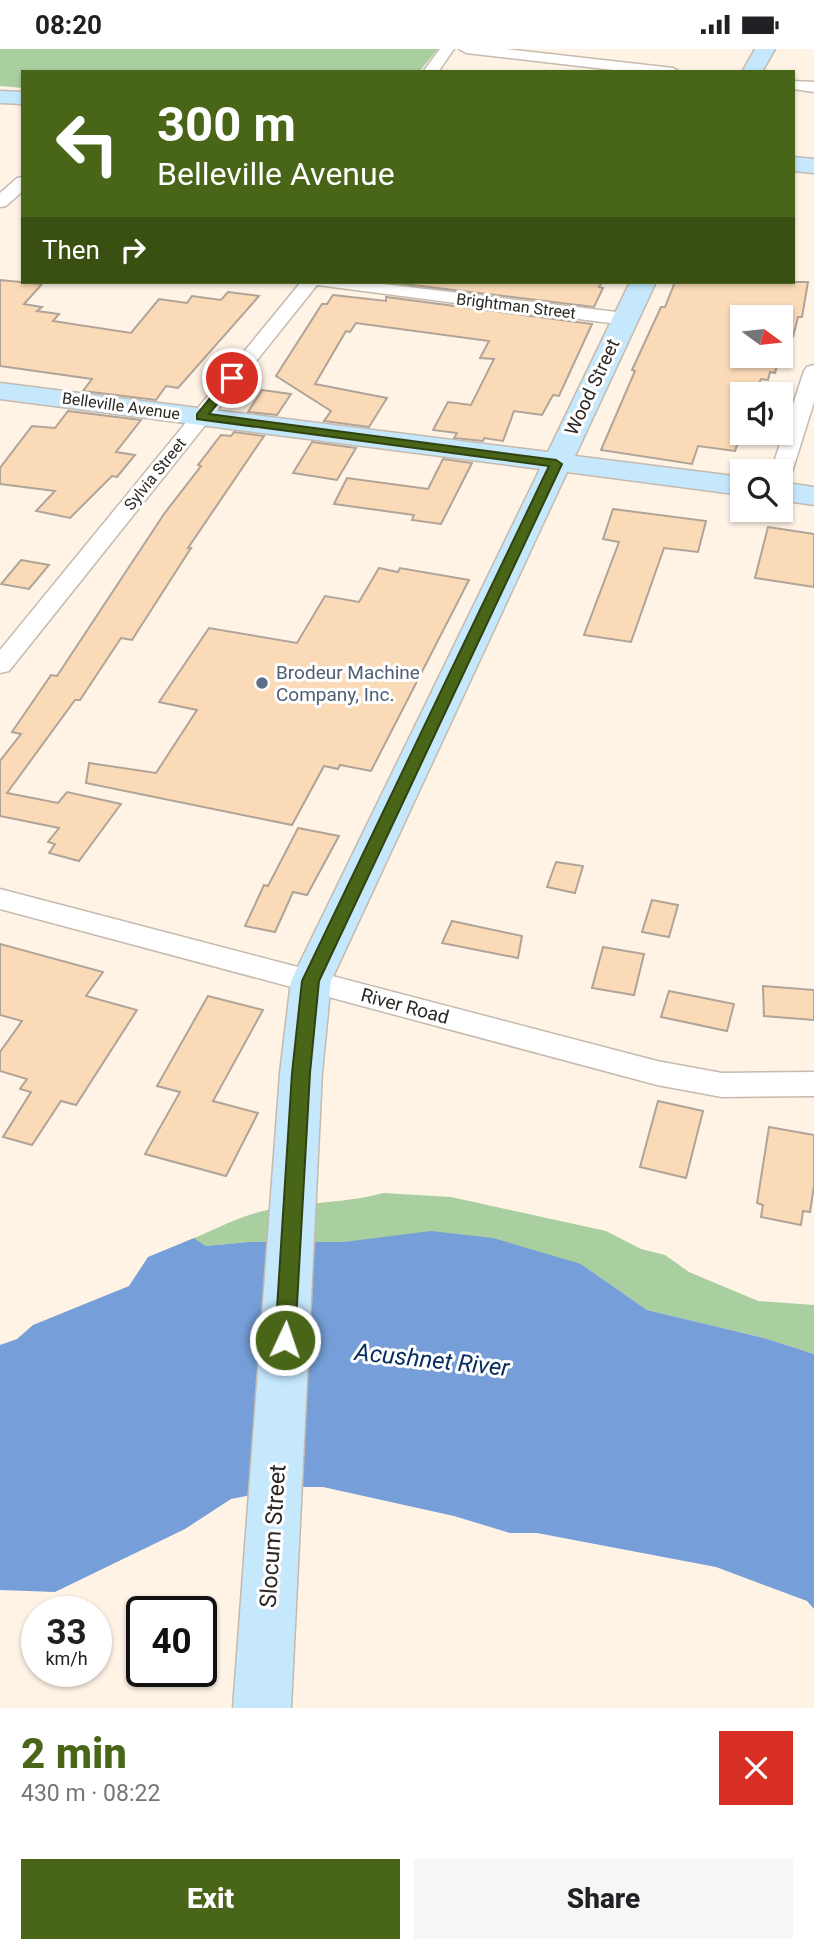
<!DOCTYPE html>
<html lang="en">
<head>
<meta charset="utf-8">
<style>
  body { margin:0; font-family:Roboto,sans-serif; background:#f6f6f6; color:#202124; height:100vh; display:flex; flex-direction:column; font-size:26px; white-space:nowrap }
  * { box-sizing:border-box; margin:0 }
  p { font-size:23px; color:#757577 }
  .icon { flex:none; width:38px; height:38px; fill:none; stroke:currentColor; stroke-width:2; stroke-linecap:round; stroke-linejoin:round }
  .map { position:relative; height:1659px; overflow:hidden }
  .side { display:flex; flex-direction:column; background:#fff; flex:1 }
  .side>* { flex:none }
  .banner { position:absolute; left:21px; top:21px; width:774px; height:214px; border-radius:0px; box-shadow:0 2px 5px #0004; background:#496518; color:#fff; overflow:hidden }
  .needle { width:46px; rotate:105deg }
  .tools { position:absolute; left:730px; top:256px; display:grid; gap:14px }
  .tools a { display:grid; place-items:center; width:63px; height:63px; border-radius:0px; background:#fff; box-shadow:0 2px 5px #0004; font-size:35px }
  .speed { position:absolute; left:21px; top:1547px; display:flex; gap:14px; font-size:35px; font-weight:700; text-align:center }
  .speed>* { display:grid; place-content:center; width:91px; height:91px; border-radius:50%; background:#fff; box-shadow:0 2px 5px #0004; line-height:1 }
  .speed small { font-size:18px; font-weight:400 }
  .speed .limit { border:4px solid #111; border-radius:10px; background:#fff; color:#111 }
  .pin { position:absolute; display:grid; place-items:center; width:60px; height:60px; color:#fff; margin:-30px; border:4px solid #fff; border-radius:50%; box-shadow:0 2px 7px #0007 }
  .me { position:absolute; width:77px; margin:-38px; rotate:3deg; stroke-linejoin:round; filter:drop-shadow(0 0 5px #0008) }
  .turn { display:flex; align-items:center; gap:24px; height:147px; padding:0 21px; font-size:32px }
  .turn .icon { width:91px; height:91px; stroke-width:2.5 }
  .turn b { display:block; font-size:49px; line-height:60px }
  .then { display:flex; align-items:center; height:66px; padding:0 21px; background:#0003; gap:14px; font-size:26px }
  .round { display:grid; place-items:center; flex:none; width:74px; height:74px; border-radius:0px; background:#f6f6f6 }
  .head { display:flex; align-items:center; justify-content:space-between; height:119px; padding:0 21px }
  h1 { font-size:42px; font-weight:800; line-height:52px; color:#496518 }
  .cta { display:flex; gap:14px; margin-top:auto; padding:14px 21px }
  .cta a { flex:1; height:80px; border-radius:0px; background:#496518; color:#fff; font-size:28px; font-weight:800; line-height:80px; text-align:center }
  .cta a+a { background:#f6f6f6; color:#202124 }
  .status { display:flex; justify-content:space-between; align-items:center; height:49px; padding:0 35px; background:#fff; direction:ltr }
  .status svg { height:19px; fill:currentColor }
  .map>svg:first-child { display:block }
  .green { fill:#a9ce9f }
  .water { fill:#769ed8 }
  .building { fill:#fbdab8; stroke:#b0a498; stroke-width:2 }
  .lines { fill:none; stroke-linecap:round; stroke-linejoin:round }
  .street-casing { stroke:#c5baad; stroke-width:3 }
  .secondary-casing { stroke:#c5baad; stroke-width:3 }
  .street { fill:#fff; fill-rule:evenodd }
  .secondary { fill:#c5e8fd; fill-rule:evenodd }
  .route { fill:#496518; stroke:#2f4210; stroke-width:2 }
  .service-dot { fill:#5c6f8a; stroke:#fff; stroke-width:2.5 }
  .labels { text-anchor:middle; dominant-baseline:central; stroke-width:6; stroke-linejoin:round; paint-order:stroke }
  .far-street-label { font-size:16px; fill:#2c2823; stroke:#fff }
  .street-label { font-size:19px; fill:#2c2823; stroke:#fff }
  .service-label { font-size:19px; fill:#4e5e75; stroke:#fff; text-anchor:start }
  .near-street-label { font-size:23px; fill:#2c2823; stroke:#fff }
  .near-water-label { font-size:24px; font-style:italic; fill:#072d61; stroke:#fff }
</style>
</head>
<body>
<div class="status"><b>08:20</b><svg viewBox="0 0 49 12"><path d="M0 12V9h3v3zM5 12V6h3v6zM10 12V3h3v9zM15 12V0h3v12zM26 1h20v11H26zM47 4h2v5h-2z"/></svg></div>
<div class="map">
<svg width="814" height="1659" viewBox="0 0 814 1659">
  <rect width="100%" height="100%" fill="#fff3e6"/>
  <g class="green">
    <polygon points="0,0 438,0 419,23 23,23 23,39 0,37"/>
    <path d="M383 1144 451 1148 606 1182 641 1200 665 1206 689 1223 758 1252 814 1256V1305L764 1289 647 1261 581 1215 344 1193H249L206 1197 194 1189C212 1182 230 1172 249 1166 292 1152 340 1156 383 1144Z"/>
  </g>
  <polygon class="water" points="431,1182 493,1189 581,1215 647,1261 764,1289 814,1305 814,1560 807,1552 716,1518 537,1484 510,1484 454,1467 323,1438 290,1438 231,1450 185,1480 55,1543 0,1541 0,1296 17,1290 33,1276 129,1237 148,1208 194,1189 206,1197 249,1193 344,1193"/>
  <g class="building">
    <polygon points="0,231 42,235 24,255 42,258 37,262 59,265 53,272 131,284 159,250 187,254 192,247 221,251 228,243 259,247 178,339 166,337 156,351 83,342 92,330 0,317"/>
    <polygon points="387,233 602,233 599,238 603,239 594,258"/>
    <polygon points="675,233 808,233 802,268 798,268 793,288 786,287 780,305 780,268 742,268 742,306 780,306 775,324 770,323 768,331 761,330 755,345 742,345 742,382 735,402 698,397 692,415 601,401 635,322 632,321 661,258 665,258"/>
    <polygon points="333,246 386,252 386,248 592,275 559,347 553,346 542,366 514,362 503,392 484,389 483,392 454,389 457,384 433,381 448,353 471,356 494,310 480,309 489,292 356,274 350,283 346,282 315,335 387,349 369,378 324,372 331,362 276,327 322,255 327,255"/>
    <polygon points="262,341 291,345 277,366 248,363"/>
    <polygon points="68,362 141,371 116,403 135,406 117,428 112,427 70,469 36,462 55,442 0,435 0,419 32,377 55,379"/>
    <polygon points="234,383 264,387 188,499 191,499 132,591 121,589 80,651 75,651 7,744 58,754 67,743 121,755 79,812 49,804 55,795 48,793 59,779 0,767 0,712 21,685 12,683 51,626 57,627 164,465 201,417 198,416 221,386 231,387"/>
    <polygon points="312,393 356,399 337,431 293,424"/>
    <polygon points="443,410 472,414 441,475 412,471 414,466 334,455 347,429 428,440"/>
    <polygon points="613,460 706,472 698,503 664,499 631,593 584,586 619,493 603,490"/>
    <polygon points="768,478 814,485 814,538 755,529"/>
    <polygon points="21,511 49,516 29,540 1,535"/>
    <polygon points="379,519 398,523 400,519 469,531 371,722 340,716 338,720 324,717 292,776 86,734 89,714 156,724 197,661 159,653 209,579 297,594 325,547 359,553"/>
    <polygon points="298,779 339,787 307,846 293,843 275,883 245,877 264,836 268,837"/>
    <polygon points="556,813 583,817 575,844 547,838"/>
    <polygon points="652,851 678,856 669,888 642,883"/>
    <polygon points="452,872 522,887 518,909 442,894"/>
    <polygon points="0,895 103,923 86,947 137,961 76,1056 61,1052 32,1096 3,1088 31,1043 20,1040 27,1030 0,1022 0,1003 22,972 0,966"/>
    <polygon points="603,898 644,905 634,946 592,939"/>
    <polygon points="763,937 814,941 814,971 764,967"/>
    <polygon points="669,942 734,955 727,982 661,968"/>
    <polygon points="208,947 263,961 213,1052 258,1064 226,1127 145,1105 180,1043 157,1037"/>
    <polygon points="658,1052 703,1062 686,1129 640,1118"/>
    <polygon points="769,1078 814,1086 814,1137 810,1163 803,1162 801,1176 761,1168 763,1156 757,1154"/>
  </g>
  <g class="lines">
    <g class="street-casing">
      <g id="street">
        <polygon points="440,0 454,0 438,23 423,23"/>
        <polygon points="459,0 505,0 673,19 680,23 631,23 466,4"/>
        <polygon points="793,32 814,33 814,43 793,40"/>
        <polygon points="23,128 23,142 6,157 0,158 0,144 17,129"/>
        <polygon points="301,233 367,233 625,264 634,270 625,276 317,236 9,622 0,624 0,601"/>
        <polygon points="814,316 814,353 791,426 788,431 780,432 780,422 771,422 804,322 807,318"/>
        <polygon points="0,840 657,1012 722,1024 814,1023 814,1047 722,1048 657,1036 0,860"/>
      </g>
    </g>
    <g class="secondary-casing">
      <g id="secondary">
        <polygon points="755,0 775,0 762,23 742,23"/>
        <polygon points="0,42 23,43 23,55 0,54"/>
        <polygon points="793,108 814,110 814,124 793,122"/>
        <polygon points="630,233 656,233 575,407 742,428 742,446 567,423 331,932 322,1024 291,1659 233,1659 280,1024 291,932 540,420 0,350 0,334 548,403"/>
        <polygon points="780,433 814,438 814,456 780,451"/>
      </g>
    </g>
    <use href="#street" class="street"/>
    <use href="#secondary" class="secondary"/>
  </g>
  <polygon class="route" points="232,326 238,329 209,365 556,411 562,415 319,932 310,1024 295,1291 292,1297 285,1299 278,1297 275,1291 292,1024 302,932 549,417 197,370 197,365 228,327"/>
  <circle class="service-dot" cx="262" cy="634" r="7"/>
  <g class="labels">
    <g class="far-street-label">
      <text transform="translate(516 257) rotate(7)">Brightman Street</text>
      <text transform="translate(121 357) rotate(8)">Belleville Avenue</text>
      <text transform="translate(155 425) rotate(-51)">Sylvia Street</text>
    </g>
    <g class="street-label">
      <text transform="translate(592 338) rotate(-65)">Wood Street</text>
      <text transform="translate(405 957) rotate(15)">River Road</text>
    </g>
    <g class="service-label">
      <text x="276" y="623">Brodeur Machine<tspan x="276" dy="22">Company, Inc.</tspan></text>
    </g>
    <g class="near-street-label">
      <text transform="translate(273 1487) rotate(-86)">Slocum Street</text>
    </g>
    <g class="near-water-label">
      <text transform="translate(432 1311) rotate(6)">Acushnet River</text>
    </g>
  </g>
</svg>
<div class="tools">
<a><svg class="needle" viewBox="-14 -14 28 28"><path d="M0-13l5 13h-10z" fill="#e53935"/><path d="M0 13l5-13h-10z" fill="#757577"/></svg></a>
<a><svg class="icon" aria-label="sound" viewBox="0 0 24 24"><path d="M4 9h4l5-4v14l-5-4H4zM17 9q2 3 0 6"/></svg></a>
<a><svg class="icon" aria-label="search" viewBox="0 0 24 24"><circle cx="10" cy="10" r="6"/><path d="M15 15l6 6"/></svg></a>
</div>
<div class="speed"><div>33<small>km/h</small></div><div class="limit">40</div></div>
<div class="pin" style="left:232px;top:329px;background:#d93025"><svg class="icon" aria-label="arrive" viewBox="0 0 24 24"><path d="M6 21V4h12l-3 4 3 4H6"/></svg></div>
<svg class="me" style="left:285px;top:1291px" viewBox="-20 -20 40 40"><circle r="17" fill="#496518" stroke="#fff" stroke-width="3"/><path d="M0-11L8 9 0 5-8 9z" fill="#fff"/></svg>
<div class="banner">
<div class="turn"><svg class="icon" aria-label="left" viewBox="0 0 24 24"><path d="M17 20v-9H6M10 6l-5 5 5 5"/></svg><div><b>300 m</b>Belleville Avenue</div></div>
<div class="then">Then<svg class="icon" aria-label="right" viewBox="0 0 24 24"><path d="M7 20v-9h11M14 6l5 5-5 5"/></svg></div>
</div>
</div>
<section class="side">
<div class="head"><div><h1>2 min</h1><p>430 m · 08:22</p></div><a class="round" style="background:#d93025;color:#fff"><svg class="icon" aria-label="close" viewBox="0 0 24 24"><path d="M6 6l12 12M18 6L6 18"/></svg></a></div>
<div class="cta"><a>Exit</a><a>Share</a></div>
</section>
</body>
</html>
